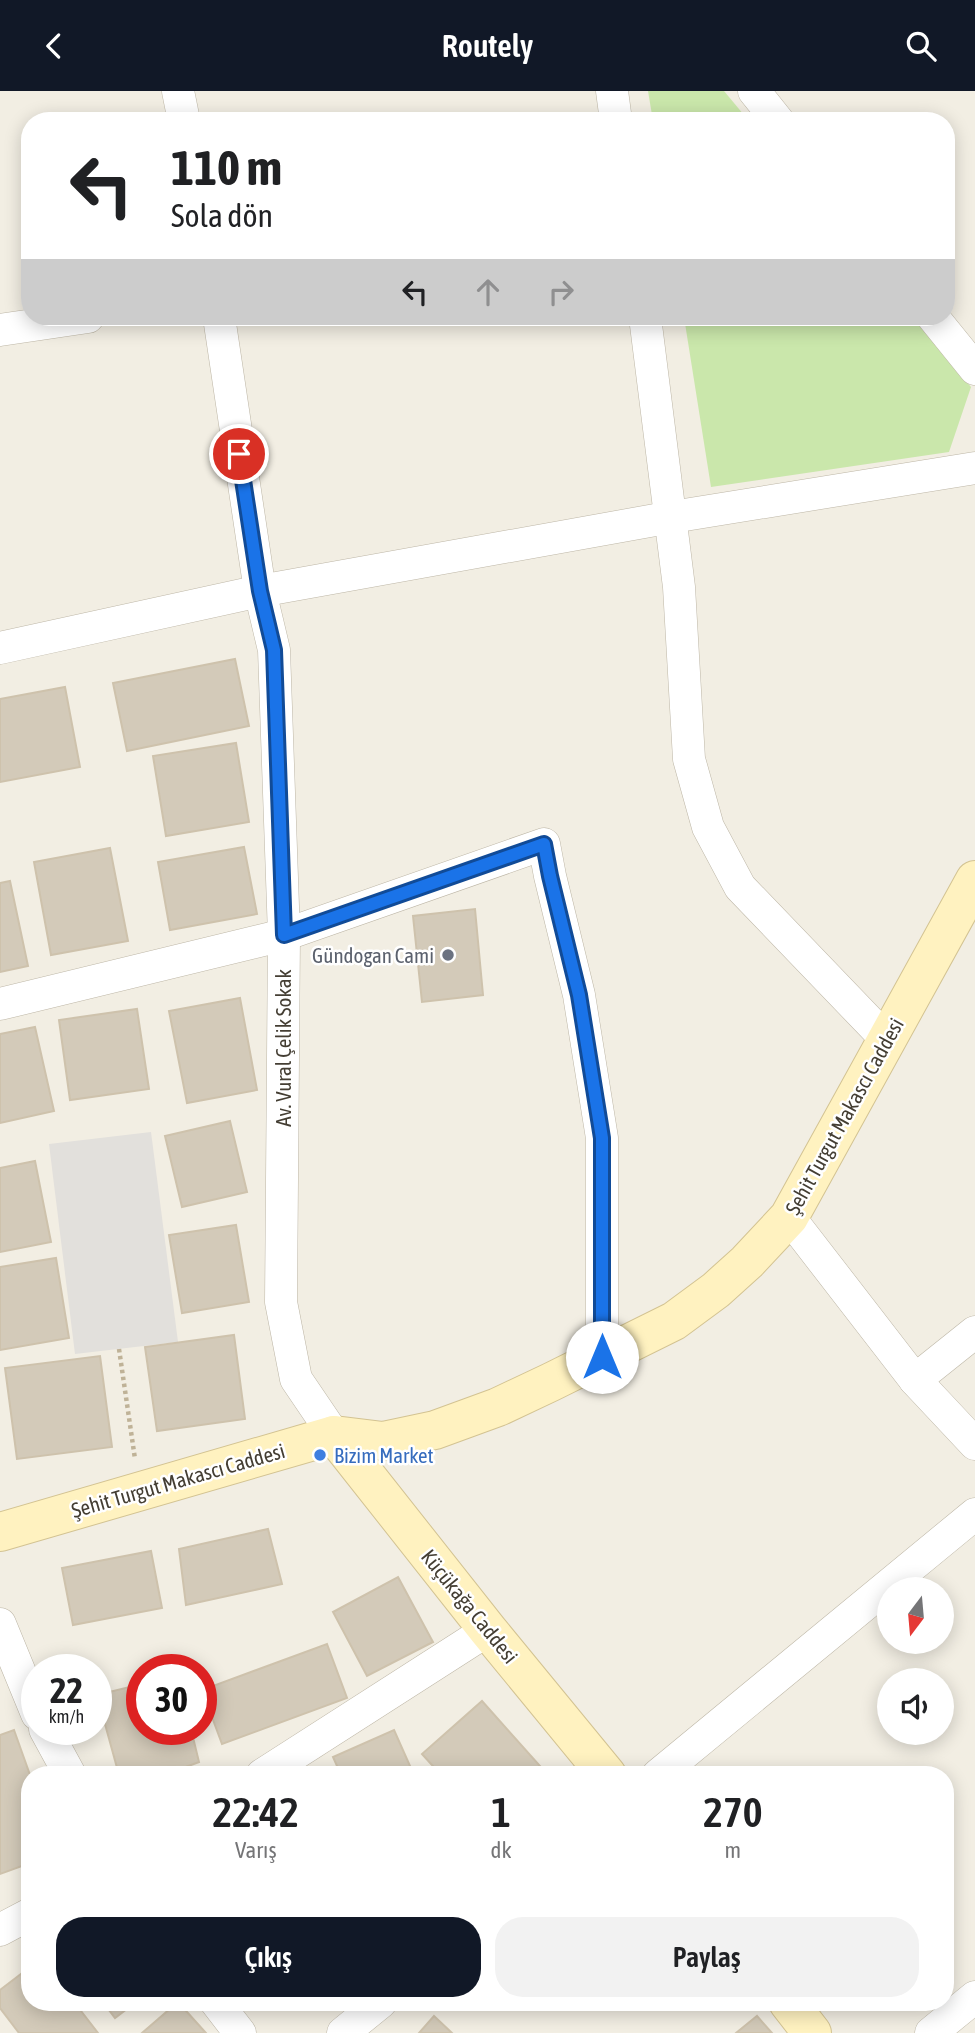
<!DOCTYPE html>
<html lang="tr">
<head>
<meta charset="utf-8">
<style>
  body { margin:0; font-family:"Asap Condensed",sans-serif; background:#f2f2f2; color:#202124; height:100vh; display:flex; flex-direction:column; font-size:26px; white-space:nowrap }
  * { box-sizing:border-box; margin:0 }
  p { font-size:23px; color:#757577 }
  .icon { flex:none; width:38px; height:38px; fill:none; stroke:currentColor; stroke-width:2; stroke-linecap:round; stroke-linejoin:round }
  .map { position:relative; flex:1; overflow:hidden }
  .sheet { position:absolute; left:21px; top:1675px; width:933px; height:245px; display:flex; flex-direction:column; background:#fff; border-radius:28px; box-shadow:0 4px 18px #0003 }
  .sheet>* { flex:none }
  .hud { position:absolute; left:21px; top:21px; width:934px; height:214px; border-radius:28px; box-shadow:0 4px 18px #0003; background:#fff; color:#202124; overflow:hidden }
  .needle { width:46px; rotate:196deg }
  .tools { position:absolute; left:877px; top:1486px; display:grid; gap:14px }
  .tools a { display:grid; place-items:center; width:77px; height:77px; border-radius:50%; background:#fff; box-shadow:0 4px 18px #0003; font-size:35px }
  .speed { position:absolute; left:21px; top:1563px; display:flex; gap:14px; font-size:35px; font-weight:700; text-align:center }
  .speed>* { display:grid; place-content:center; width:91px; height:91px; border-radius:50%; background:#fff; box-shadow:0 4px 18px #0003; line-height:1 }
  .speed small { font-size:18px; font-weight:400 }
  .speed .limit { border:10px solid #d22; background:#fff; color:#111 }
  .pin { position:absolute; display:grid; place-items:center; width:60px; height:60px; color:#fff; margin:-30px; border:4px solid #fff; border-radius:50%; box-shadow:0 2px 7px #0007 }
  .me { position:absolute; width:77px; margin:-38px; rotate:0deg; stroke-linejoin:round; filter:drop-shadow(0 0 5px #0008) }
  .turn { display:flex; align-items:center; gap:24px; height:147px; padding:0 35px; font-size:32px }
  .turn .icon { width:91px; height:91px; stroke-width:2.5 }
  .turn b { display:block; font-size:49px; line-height:60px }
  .lanes { display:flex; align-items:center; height:66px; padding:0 35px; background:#0003; justify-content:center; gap:35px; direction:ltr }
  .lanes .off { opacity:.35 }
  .eta { display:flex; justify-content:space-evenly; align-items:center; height:119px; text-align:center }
  .eta b { font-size:42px; font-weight:600; line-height:49px }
  .cta { display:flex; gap:14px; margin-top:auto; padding:14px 35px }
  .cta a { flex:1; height:80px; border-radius:28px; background:#111827; color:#fff; font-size:28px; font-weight:600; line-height:80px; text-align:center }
  .cta a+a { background:#f2f2f2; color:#202124 }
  header { display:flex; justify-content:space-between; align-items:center; height:91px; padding:0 35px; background:#111827; color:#fff; font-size:32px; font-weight:600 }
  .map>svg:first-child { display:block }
  .green { fill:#cae7ab }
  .parking { fill:#e2e0dc }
  .building { fill:#d3cab9; stroke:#cec2ac; stroke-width:2 }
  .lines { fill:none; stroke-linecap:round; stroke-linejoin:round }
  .street-casing { stroke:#bdb6a6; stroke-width:33 }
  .secondary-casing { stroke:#d3c392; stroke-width:40 }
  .path { stroke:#bfb297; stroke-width:4.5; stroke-dasharray:3.5 3.5; stroke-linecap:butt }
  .street { stroke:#fff; stroke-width:32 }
  .secondary { stroke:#fff2c0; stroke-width:38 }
  .route-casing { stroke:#114b97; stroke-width:18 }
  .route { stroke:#1a73e8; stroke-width:12 }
  .worship-dot { fill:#6b7280; stroke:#fff; stroke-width:2.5 }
  .shop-dot { fill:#3f7fe0; stroke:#fff; stroke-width:2.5 }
  .labels { text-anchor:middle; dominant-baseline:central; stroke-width:5; stroke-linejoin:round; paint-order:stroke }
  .worship-label { font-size:21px; fill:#5b616d; stroke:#fff; text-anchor:end }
  .street-label { font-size:21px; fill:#443e33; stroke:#fff }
  .shop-label { font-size:21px; fill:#366cbe; stroke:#fff; text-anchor:start }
</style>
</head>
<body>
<header><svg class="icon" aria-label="back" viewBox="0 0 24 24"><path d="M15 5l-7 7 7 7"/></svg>Routely<svg class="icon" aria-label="search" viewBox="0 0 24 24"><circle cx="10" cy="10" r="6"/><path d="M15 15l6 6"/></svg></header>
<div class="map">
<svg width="975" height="1942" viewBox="0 0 975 1942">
  <rect width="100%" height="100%" fill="#f2eee3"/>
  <g class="green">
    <polygon points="648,0 724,0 749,30 653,30"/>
    <polygon points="684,226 912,226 971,296 949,361 711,396"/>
  </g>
  <polygon class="parking" points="151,1041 178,1251 75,1263 49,1053"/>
  <g class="building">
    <polygon points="235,568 249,635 127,660 113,592"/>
    <polygon points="65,596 80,676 0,691 0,608"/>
    <polygon points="236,652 249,731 166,745 153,665"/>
    <polygon points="244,756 257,823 170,839 158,771"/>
    <polygon points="110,757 128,850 51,864 34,771"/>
    <polygon points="10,790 28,875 0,881 0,792"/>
    <polygon points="475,818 483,904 422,911 413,825"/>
    <polygon points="240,907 257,999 187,1012 169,920"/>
    <polygon points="137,918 149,998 70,1009 59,929"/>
    <polygon points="35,936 54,1020 0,1032 0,943"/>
    <polygon points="230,1030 247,1101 182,1116 165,1045"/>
    <polygon points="35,1070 51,1151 0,1161 0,1077"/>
    <polygon points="236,1134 249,1211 182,1222 169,1144"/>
    <polygon points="56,1167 69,1247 0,1259 0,1176"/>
    <polygon points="234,1244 245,1328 157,1340 145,1256"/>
    <polygon points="100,1265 112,1356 17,1368 5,1277"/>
    <polygon points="268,1438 282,1493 186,1514 179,1458"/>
    <polygon points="151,1460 162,1517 73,1534 62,1477"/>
    <polygon points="398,1486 433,1551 367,1585 333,1521"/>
    <polygon points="327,1553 347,1607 222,1653 202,1599"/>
    <polygon points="142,1593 142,1638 191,1638 199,1671 164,1684 119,1684 97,1604"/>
    <polygon points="482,1610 548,1684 441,1684 422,1663"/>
    <polygon points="14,1639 30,1684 30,1772 0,1783 0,1644"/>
    <polygon points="394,1639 414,1684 341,1684 333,1666"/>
    <polygon points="30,1876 30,1911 74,1911 98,1942 19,1942 0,1917 0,1899"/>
    <polygon points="103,1911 136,1911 115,1927"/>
    <polygon points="178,1911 206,1942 142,1942"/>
    <polygon points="434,1925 452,1942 419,1942"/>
    <polygon points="757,1925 772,1942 736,1942"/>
  </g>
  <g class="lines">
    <g class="street-casing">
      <g id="street">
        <polyline points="178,0 184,30"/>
        <polyline points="612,0 616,30"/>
        <polyline points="754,0 778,30"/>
        <polyline points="219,226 260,500 274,559 284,844 281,1211 296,1288 334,1344"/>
        <polyline points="645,226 679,496 689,668 708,736 740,796 887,949"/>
        <polyline points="933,226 975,278"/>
        <polyline points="0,239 88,226"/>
        <polyline points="0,557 260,500 672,426 975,377"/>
        <polyline points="0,913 284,844 544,753 550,785 579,904 602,1047 602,1266"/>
        <polyline points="789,1126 915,1289 975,1353"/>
        <polyline points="915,1289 975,1241"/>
        <polyline points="0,1533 37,1623"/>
        <polyline points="45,1638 70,1684"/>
        <polyline points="262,1684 488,1539"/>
        <polyline points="658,1684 975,1423"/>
        <polyline points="0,1839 30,1823"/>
        <polyline points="216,1911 240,1942"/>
        <polyline points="343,1942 381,1911"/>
        <polyline points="931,1942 975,1906"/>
      </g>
    </g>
    <g class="secondary-casing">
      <g id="secondary">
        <polyline points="334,1344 488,1539 607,1684"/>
        <polyline points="0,1441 334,1344 383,1350 435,1339 498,1316 551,1291 674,1230 716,1199 747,1171 789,1126 975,789"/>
        <polyline points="788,1911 812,1942"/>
      </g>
    </g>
    <polyline class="path" points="119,1258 135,1368"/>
    <use href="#street" class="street"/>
    <use href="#secondary" class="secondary"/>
  </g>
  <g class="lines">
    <g class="route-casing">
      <polyline id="route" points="239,363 260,500 274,559 284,844 544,753 550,785 579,904 602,1047 602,1266"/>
    </g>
    <use href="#route" class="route"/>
  </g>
  <circle class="worship-dot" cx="448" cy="864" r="7"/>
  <circle class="shop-dot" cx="320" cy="1364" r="7"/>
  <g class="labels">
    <g class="worship-label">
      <text x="434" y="864">Gündogan Cami</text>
    </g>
    <g class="street-label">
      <text transform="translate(283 957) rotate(-90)">Av. Vural Çelik Sokak</text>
      <text transform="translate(844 1025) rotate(-61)">Şehit Turgut Makascı Caddesi</text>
      <text transform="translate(178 1389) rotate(-16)">Şehit Turgut Makascı Caddesi</text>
      <text transform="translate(470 1515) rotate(51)">Küçükağa Caddesi</text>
    </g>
    <g class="shop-label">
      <text x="334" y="1364">Bizim Market</text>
    </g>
  </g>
</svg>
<div class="tools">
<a><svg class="needle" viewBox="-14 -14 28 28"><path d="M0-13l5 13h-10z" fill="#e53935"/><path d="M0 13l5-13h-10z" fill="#757577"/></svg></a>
<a><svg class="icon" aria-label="sound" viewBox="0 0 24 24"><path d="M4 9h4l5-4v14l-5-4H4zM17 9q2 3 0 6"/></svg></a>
</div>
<div class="speed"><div>22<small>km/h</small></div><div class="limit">30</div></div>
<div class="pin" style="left:239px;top:363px;background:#d93025"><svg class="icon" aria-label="arrive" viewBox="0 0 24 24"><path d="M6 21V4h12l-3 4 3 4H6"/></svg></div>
<svg class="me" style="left:602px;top:1266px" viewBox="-20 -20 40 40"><circle r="19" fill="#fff"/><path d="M0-13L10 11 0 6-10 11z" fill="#1a73e8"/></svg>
<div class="hud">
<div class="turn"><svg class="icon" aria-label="left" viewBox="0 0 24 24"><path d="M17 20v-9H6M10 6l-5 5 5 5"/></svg><div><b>110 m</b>Sola dön</div></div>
<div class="lanes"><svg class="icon" aria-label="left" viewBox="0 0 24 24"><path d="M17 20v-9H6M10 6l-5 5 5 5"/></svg><svg class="icon off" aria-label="ahead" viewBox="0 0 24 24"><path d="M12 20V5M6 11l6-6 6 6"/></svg><svg class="icon off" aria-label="right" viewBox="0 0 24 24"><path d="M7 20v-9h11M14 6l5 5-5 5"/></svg></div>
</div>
<section class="sheet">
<div class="eta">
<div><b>22:42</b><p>Varış</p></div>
<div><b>1</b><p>dk</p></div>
<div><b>270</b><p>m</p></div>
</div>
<div class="cta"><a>Çıkış</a><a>Paylaş</a></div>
</section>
</div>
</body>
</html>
